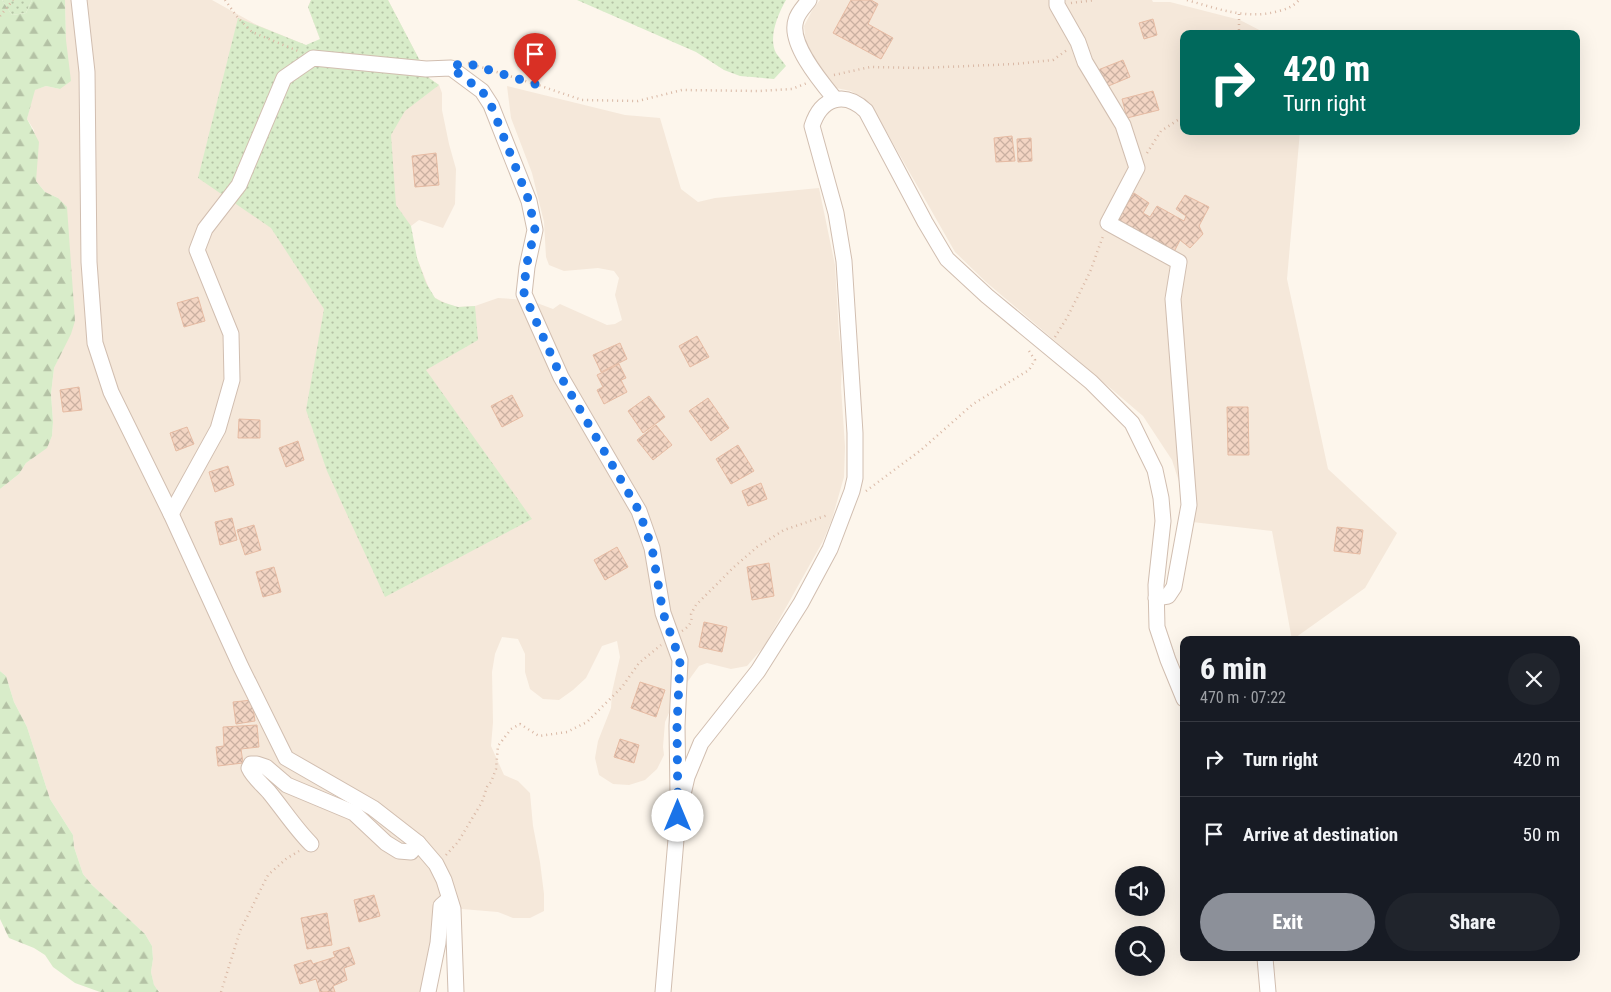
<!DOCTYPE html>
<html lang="en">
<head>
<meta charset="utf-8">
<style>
  body { margin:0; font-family:"Roboto Condensed",sans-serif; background:#20242c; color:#f1f3f6; height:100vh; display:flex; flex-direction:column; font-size:19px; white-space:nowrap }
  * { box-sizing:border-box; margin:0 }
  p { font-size:16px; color:#9ea1a6 }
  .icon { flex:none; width:28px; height:28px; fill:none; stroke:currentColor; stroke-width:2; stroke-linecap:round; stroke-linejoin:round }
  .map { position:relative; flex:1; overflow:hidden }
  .sheet { position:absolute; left:1180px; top:636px; width:400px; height:325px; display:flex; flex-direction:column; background:#171b24; border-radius:10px; box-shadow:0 5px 20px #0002 }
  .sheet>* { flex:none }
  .hud { position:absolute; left:1180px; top:30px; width:400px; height:105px; border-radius:10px; box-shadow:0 5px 20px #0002; background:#00695c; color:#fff; overflow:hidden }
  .fabs { position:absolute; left:1115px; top:866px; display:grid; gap:10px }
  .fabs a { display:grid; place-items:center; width:50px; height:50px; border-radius:50%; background:#171b24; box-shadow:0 5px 20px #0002; font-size:25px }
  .pin { position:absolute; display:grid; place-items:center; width:42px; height:42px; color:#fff; margin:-51px -21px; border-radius:50% 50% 50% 0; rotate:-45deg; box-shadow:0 0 5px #0007 }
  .pin .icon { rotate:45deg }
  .me { position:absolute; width:55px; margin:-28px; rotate:0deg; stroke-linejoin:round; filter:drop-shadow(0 0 4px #0008) }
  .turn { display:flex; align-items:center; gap:18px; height:105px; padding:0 20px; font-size:22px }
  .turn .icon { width:65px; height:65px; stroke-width:2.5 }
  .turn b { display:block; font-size:35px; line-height:42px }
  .round { display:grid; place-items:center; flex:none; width:52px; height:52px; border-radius:26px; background:#20242c }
  .overview { display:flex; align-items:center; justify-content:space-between; height:85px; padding:0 20px }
  h1 { font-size:30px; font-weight:800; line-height:38px }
  .button { display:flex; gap:10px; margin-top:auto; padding:10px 20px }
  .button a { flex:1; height:58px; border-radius:30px; background:#8c9099; color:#fff; font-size:20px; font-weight:800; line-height:58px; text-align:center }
  .button a+a { background:#20242c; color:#f1f3f6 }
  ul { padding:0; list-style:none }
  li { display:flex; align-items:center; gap:15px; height:75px; padding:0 20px; border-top:1px solid #363941 }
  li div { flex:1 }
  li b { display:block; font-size:19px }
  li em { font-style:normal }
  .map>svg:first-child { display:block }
  .residential { fill:#f5e8da }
  .grass { fill:url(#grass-dots) }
  .forest { fill:url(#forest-firs) }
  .building { fill:url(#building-cross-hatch); stroke:#e6bba3 }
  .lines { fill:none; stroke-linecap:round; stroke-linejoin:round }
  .minor-casing { stroke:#d1beb0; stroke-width:17 }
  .path { stroke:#d9b8a5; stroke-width:2.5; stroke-dasharray:1 4; stroke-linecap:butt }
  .minor { stroke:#fff; stroke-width:15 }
  .route { stroke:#1a73e8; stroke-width:9; stroke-dasharray:0 16.2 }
</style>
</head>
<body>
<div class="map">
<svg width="1611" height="992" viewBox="0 0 1611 992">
  <defs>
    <pattern id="grass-dots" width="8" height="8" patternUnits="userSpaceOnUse" patternTransform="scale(1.25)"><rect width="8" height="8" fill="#d8ecc9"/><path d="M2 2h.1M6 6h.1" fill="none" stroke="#b4c2a5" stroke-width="1.8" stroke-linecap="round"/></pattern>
    <pattern id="forest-firs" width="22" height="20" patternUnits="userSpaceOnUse" patternTransform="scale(1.25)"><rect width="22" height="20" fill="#d8ecc9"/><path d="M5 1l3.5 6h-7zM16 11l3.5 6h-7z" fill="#b4c2a5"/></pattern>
    <pattern id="building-cross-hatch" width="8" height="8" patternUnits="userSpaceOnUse" patternTransform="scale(1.25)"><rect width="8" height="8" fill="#f3d5c3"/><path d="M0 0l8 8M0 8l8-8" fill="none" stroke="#cab0a1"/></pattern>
  </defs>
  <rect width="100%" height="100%" fill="#fdf6ec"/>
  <g class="residential">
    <polygon points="65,0 212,0 257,25 306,45 314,46 320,39 308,7 311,0 388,0 429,78 439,85 442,93 442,110 449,144 456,169 455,204 443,228 419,220 411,226 411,233 417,258 430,291 435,298 450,305 458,307 475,306 498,298 529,300 553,309 560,304 607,325 615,324 622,320 615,295 619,278 614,271 598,268 564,271 549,265 546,257 544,222 532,173 511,118 507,86 625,115 660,118 681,189 698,202 715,198 819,188 835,265 839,334 842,361 841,387 845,447 844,477 832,519 823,541 765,645 747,666 731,669 707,663 699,666 675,699 665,722 663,747 664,755 657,769 645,780 629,785 613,784 599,775 595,758 598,741 611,708 612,692 620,657 617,641 602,646 586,678 573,690 559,700 543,699 530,689 525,672 525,654 518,639 502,637 495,654 492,672 493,722 491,746 504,775 518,781 530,793 533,826 540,862 544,894 544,911 530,918 513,918 498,912 462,909 447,915 445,924 436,992 160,992 154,986 151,972 153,959 152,946 145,934 92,885 83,874 74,847 73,835 50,799 27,727 14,702 6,676 0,671 0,489 19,474 26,463 47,447 52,436 53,422 51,394 54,368 59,357 58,198 45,192 36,181 34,130 27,119 34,90 46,86 60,89 66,40"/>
    <polygon points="820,0 1152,0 1153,2 1170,2 1240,20 1267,34 1184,34 1184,131 1300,131 1287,279 1328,469 1397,533 1365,588 1292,640 1272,531 1192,522 1172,460 1143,416 986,282 955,252 870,103 851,91 831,87 806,42 804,26 813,9"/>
  </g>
  <g class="grass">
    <polygon points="2,0 32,0 26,13 12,15"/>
    <polygon points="311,0 388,0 429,78 439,85 405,111 391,135 396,205 411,226 417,258 426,283 435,298 442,302 458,307 475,306 478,340 426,370 532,519 385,597 327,471 306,410 324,309 271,228 198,178 238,18 306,45 320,39 308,7"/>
    <path d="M577 0H786C778 14 768 37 776 53 779 57 783 62 786 66L774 79 740 76 724 70 696 52Z"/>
  </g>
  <g class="forest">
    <polygon points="0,0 2,0 12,15 26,13 32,0 65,0 66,40 71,81 60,89 46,86 35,90 27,119 39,142 36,181 45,192 58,198 67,207 75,321 71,334 54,368 51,394 53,422 52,436 47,448 26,463 19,474 0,489"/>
    <polygon points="0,671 6,676 14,702 27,727 50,799 73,835 74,847 83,874 92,885 145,934 152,946 153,959 151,972 154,985 159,992 100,992 75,983 53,967 45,955 34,948 9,938 0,919"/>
  </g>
  <g class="building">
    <polygon points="851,0 871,0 878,4 868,24 893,38 881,59 833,33"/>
    <polygon points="1153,19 1157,35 1144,39 1139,23"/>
    <polygon points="1123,60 1130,77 1106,87 1098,70"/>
    <polygon points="1153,91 1159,110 1127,118 1122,99"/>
    <polygon points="1012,136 1015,161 996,162 994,138"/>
    <polygon points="1031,138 1032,161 1018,162 1017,139"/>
    <polygon points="436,153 439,185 415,187 412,156"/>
    <polygon points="1134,193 1149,203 1143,213 1150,217 1157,206 1184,221 1186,216 1176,209 1185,195 1209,207 1199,226 1203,234 1190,248 1180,240 1173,254 1116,223"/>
    <polygon points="198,297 205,321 184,327 177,303"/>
    <polygon points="697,336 709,357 690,367 679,346"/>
    <polygon points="620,343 627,359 601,372 593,355"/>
    <polygon points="619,364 626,378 621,380 627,392 604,404 597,390 603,387 597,375"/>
    <polygon points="79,387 82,410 63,412 60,390"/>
    <polygon points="512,395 523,416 502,427 491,406"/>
    <polygon points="649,396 665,417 643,433 628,411"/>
    <polygon points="708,398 729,428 711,441 689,411"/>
    <polygon points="1227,407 1248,407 1249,455 1228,455"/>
    <polygon points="239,419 260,420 260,438 238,438"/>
    <polygon points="656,425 672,445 653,460 637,440"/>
    <polygon points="187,427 194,444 176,451 170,433"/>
    <polygon points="298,441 304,460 286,467 279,448"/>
    <polygon points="738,445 754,471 731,484 716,459"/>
    <polygon points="228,466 234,485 215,492 209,472"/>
    <polygon points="761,483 767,499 748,506 742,491"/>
    <polygon points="232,518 237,540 220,545 215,522"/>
    <polygon points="254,525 261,550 245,555 237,530"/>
    <polygon points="1337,527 1363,530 1360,554 1334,551"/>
    <polygon points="617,547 628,567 605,580 594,560"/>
    <polygon points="769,563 774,596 752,600 747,567"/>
    <polygon points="274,567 281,592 263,597 256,572"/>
    <polygon points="704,622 727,627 722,652 699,647"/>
    <polygon points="640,682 665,690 656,717 631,708"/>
    <polygon points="252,700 255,721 236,724 233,702"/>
    <polygon points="257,725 259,747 241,749 243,763 218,766 216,747 224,746 223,727"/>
    <polygon points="620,739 639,745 634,763 614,757"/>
    <polygon points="374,895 380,916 359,922 354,900"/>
    <polygon points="327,913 332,945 307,949 301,918"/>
    <polygon points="349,947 355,964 344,968 347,980 333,986 335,992 320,992 316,979 300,984 294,965 311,960 313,964 335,957 333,952"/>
  </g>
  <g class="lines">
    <g class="minor-casing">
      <g id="minor">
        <polyline points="79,0 87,72 89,262 95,343 111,392 171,514 241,667 286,758 373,808 418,843 436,864 444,880 453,909 456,992"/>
        <path d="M809 0C805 6 798 12 796 20 788 43 821 82 835 99"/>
        <polyline points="1057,0 1057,5 1078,42 1085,62 1123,125 1137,168 1108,223 1179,262 1173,299 1189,505 1174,587 1168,596 1156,598"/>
        <polyline points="171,514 218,429 232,380 231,334 197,250 205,229 239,185 284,78 313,58 426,69 451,68 482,91 491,105 529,201 535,230 527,267 524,294 561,377 639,511 652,548 663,613 680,660 677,726 678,794"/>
        <path d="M311 844C295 828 283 809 269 792 262 784 253 777 249 768L251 764H257L266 767 287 785 354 813 386 843 399 851 411 852 418 843"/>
        <polyline points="1265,958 1268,992"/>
        <polyline points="428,992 438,943 441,906 449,899"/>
        <path d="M663 992 678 816 687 777 701 743 758 671 801 603 830 549 852 491 855 478V433L844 261 836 213 812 126C821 98 844 90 866 111L925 222 947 259 987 296 1091 382 1132 423 1155 470 1161 498 1163 521 1156 585 1157 627 1168 660 1184 699"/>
      </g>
    </g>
    <g class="path">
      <polyline points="225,0 238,18 252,32 298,51"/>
      <path d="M1187 0C1218 9 1248 20 1279 11 1287 9 1294 6 1299 0"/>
      <polyline points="1071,3 1095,0"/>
      <polyline points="1239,14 1239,34"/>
      <polyline points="0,16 13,0"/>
      <polyline points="468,63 535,84 582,100 638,101 682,90 759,91 792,89 807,83"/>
      <polyline points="834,75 870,67 921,68 1015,64 1053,60 1067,50"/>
      <polyline points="1147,153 1161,131 1184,116"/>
      <polyline points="1055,337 1068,316 1090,272 1103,236"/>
      <polyline points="866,491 921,450 973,404 1029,370 1035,360 1027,348"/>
      <path d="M682 631C689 627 693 621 691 614L696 605 734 567 757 547 784 530 828 515"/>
      <polyline points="446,855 458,842 482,802 487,787 491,782 496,769 498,746 511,729 520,724 539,736 567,732 587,722 622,687 639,663 661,645"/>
      <polyline points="221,992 240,931 268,875 286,859 299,851"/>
    </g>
    <use href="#minor" class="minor"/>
  </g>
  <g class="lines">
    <polyline class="route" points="535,84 470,64 461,63 451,68 482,91 491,105 529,201 535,230 526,267 524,294 561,377 639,511 652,548 663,613 680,660 677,726 678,816"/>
  </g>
</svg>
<div class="fabs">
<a><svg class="icon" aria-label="sound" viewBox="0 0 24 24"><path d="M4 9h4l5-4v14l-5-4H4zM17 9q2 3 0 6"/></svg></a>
<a><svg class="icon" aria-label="search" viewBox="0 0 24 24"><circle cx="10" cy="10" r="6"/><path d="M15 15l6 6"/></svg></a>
</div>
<div class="pin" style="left:535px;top:84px;background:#d93025"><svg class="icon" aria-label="arrive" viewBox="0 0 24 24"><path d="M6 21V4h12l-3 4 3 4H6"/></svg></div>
<svg class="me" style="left:678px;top:816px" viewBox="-20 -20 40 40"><circle r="19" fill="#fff"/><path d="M0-13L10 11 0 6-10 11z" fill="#1a73e8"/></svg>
<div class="hud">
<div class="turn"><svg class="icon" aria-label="right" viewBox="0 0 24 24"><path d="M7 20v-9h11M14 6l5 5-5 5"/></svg><div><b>420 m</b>Turn right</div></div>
</div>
<section class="sheet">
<div class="overview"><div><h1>6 min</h1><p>470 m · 07:22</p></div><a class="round"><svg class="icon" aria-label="close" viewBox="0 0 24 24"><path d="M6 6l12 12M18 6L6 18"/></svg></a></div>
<ul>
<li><svg class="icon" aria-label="right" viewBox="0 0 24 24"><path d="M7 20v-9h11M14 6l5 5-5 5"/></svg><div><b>Turn right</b></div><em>420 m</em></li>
<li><svg class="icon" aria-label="arrive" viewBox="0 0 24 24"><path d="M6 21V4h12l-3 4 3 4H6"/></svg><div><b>Arrive at destination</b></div><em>50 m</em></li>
</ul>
<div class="button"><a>Exit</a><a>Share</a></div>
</section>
</div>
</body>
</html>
